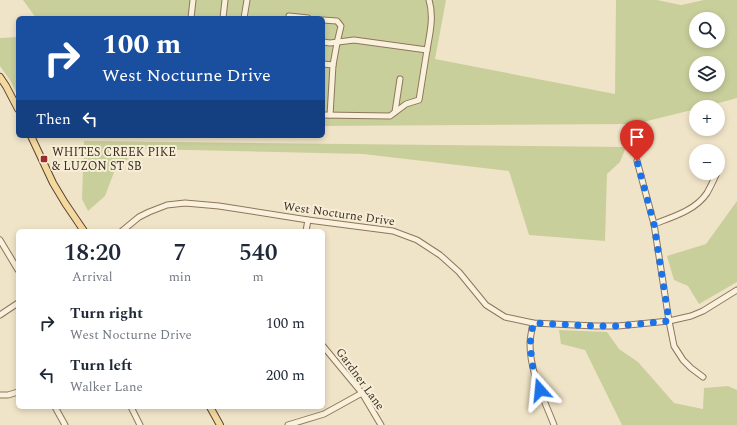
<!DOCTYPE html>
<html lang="en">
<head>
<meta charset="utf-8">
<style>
  body { margin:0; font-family:Spectral,serif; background:#f6f6f7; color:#1f2937; height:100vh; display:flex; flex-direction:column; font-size:15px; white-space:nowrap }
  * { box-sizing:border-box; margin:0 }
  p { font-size:13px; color:#747a83 }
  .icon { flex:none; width:22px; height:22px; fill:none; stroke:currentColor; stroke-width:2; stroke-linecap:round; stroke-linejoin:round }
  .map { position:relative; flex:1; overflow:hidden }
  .side { position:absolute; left:16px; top:229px; width:309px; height:180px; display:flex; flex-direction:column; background:#fff; border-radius:6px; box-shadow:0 2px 6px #0003 }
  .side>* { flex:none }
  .banner { position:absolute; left:16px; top:16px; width:309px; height:122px; border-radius:6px; box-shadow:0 2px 6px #0003; background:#1a4fa0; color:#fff; overflow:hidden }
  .fabs { position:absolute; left:689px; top:12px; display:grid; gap:8px }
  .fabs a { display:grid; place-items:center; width:36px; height:36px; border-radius:50%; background:#fff; box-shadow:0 2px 6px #0003; font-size:20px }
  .pin { position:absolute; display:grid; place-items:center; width:34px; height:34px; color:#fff; margin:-41px -17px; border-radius:50% 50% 50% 0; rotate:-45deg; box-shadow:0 0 4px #0007 }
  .pin .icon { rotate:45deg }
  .me { position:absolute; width:44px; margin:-22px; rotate:342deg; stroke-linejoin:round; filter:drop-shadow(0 0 3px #0008) }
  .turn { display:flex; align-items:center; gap:14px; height:84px; padding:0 20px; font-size:18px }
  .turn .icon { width:52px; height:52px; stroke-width:2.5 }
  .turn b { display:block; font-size:28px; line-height:34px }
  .then { display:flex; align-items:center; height:38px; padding:0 20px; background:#0003; gap:8px; font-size:15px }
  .eta { display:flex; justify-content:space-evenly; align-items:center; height:68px; text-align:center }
  .eta b { font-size:24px; font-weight:600; line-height:28px }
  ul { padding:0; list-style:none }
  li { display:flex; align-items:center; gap:12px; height:52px; padding:0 20px }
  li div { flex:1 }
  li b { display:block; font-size:15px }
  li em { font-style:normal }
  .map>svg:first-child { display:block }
  .green { fill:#c9cf9b; fill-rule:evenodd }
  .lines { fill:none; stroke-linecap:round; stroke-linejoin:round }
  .minor-casing { stroke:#8d765c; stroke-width:7 }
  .major-casing { stroke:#5b4430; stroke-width:8 }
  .minor { stroke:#faf1dc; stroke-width:5 }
  .major { stroke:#f3d9a0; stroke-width:6 }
  .route { stroke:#1a73e8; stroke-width:7; stroke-dasharray:0 12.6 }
  .poi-dot { fill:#9e2a2b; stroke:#f7eed8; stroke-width:1.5 }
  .labels { text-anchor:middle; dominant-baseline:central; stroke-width:4; stroke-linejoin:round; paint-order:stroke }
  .poi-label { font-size:12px; fill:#3d2e20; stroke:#f7eed8; text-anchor:start }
  .street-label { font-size:12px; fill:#3d2e20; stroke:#f7eed8 }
</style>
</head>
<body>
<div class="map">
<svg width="737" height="425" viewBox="0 0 737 425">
  <rect width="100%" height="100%" fill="#f0e4c8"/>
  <g class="green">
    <path d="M23 0H446L435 59 615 94 616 0H657L681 5 704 0H737V98L704 107H696V109L635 124 323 126V18H36ZM696 19H718V41H696ZM696 63H718V85H696Z"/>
    <polygon points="18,37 18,96 10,80 0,66 0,38"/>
    <polygon points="84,141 626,147 620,162 607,174 605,241 529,235 509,171 363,154 143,149 116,167 105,196 88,211 82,199"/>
    <polygon points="737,201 737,282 699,304 688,286 674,280 667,256 706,244"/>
    <polygon points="559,330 607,332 619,349 638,362 674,403 703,409 704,388 728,386 737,390 737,425 622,425 585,350 561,344"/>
  </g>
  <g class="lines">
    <g class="minor-casing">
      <g id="minor">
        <polyline points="289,16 308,18"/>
        <polyline points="191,18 193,0"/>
        <polyline points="223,18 225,0"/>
        <polyline points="244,18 247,0"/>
        <polyline points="323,20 337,21 341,26 337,43 333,65 323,64"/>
        <path d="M323 42 330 43 354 40 427 50C430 33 434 16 429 0"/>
        <polyline points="395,112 400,79"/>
        <polyline points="323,115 390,116 406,104 419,100 427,50"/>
        <polyline points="330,115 333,65"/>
        <polyline points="637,161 654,224 669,321 674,346 683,360 691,368 703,377"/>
        <path d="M654 224C673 217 696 210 707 193 711 186 714 179 717 173"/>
        <polyline points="122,231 139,217 149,212 167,205 185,203 219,206 308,220 393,231 417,240 440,255 459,272 486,305 505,317 533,323 595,326 618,326 669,321 691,316 703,311 737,290"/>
        <polyline points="306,231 308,220"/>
        <polyline points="0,240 18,270"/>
        <polyline points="0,315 18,303"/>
        <path d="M533 323C532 330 530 337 530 344 530 373 544 399 554 425"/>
        <polyline points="323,346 362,393 381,425"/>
        <polyline points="0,395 8,395 18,392"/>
        <polyline points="55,407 65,425"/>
        <polyline points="131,407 140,425"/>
        <polyline points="288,425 324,414 362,393"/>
      </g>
    </g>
    <g class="major-casing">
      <g id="major">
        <polyline points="0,77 6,86 18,109"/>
        <polyline points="31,136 53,183 65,203 84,231"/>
        <polyline points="210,407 220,425"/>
      </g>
    </g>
    <use href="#minor" class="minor"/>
    <use href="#major" class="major"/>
  </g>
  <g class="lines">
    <polyline class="route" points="540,390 533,368 530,344 533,323 595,326 618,326 669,321 654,224 637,161"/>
  </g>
  <rect class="poi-dot" x="40" y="155" width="8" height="8" rx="2"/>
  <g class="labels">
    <g class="poi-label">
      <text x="52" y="152">WHITES CREEK PIKE<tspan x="52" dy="14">&amp; LUZON ST SB</tspan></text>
    </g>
    <g class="street-label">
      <text transform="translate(339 214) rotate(8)">West Nocturne Drive</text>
      <text transform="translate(360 379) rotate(54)">Gardner Lane</text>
    </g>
  </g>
</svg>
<div class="fabs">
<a><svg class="icon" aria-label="search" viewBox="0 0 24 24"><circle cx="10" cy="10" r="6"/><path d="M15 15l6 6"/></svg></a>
<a><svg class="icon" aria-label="layers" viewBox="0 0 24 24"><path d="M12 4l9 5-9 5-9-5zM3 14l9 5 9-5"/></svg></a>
<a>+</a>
<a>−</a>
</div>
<div class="pin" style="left:637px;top:161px;background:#d93025"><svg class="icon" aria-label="arrive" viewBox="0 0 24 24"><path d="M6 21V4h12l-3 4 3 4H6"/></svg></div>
<svg class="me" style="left:540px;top:390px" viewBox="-20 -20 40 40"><path d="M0-17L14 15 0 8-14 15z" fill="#1a73e8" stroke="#fff" stroke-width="4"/></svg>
<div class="banner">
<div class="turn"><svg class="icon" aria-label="right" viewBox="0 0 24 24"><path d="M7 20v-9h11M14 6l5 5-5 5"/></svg><div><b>100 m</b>West Nocturne Drive</div></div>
<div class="then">Then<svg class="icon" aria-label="left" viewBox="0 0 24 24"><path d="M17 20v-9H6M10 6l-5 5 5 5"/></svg></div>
</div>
<section class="side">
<div class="eta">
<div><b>18:20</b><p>Arrival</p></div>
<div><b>7</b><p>min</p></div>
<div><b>540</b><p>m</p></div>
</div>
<ul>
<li><svg class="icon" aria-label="right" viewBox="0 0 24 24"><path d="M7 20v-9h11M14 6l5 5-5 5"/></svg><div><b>Turn right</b><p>West Nocturne Drive</p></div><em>100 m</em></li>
<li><svg class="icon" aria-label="left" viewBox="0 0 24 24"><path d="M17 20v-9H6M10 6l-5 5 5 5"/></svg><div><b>Turn left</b><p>Walker Lane</p></div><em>200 m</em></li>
</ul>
</section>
</div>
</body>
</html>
